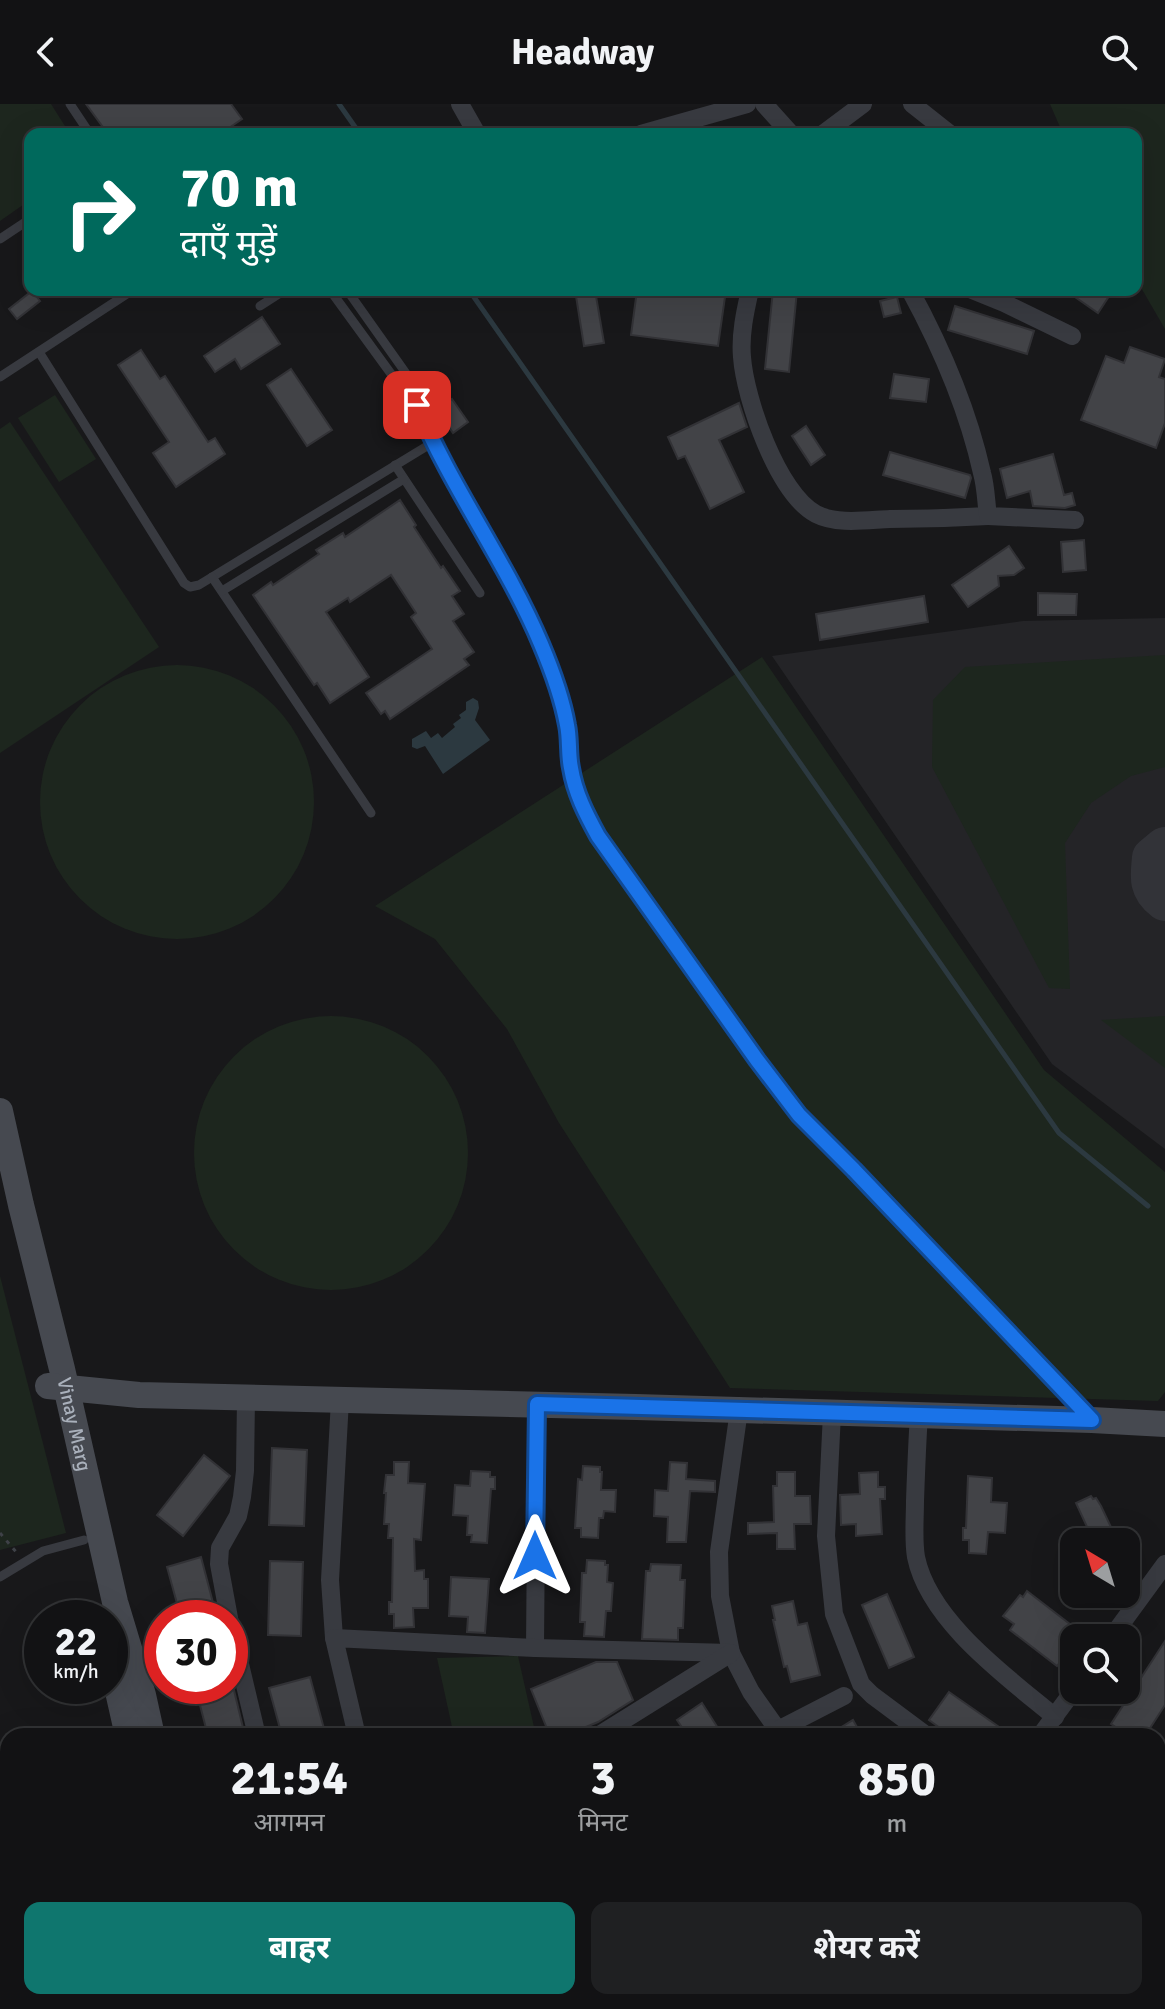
<!DOCTYPE html>
<html lang="hi">
<head>
<meta charset="utf-8">
<style>
  body { margin:0; font-family:Signika,"Noto Sans Devanagari",sans-serif; background:#1f2022; color:#f1f3f6; height:100vh; display:flex; flex-direction:column; font-size:30px; white-space:nowrap }
  * { box-sizing:border-box; margin:0 }
  p { font-size:26px; color:#9c9ea0 }
  .icon { flex:none; width:44px; height:44px; fill:none; stroke:currentColor; stroke-width:2; stroke-linecap:round; stroke-linejoin:round }
  .map { position:relative; flex:1; overflow:hidden }
  .panel { position:absolute; left:0px; top:1624px; width:1166px; height:282px; display:flex; flex-direction:column; background:#121214; border-radius:24px 24px 0 0; box-shadow:0 8px 32px #0002,0 0 0 2px #313234 }
  .panel>* { flex:none }
  .top-card { position:absolute; left:24px; top:24px; width:1118px; height:168px; border-radius:16px; box-shadow:0 8px 32px #0002,0 0 0 2px #313234; background:#00695c; color:#fff; overflow:hidden }
  .needle { width:52px; rotate:322deg }
  .controls { position:absolute; left:1060px; top:1424px; display:grid; gap:16px }
  .controls a { display:grid; place-items:center; width:80px; height:80px; border-radius:16px; background:#121214; box-shadow:0 8px 32px #0002,0 0 0 2px #313234; font-size:40px }
  .speed { position:absolute; left:24px; top:1496px; display:flex; gap:16px; font-size:40px; font-weight:700; text-align:center }
  .speed>* { display:grid; place-content:center; width:104px; height:104px; border-radius:50%; background:#121214; box-shadow:0 8px 32px #0002,0 0 0 2px #313234; line-height:1 }
  .speed small { font-size:20px; font-weight:400 }
  .speed .limit { border:12px solid #d22; background:#fff; color:#111 }
  .pin { position:absolute; display:grid; place-items:center; width:68px; height:68px; color:#fff; margin:-34px; border-radius:16px; box-shadow:0 4px 12px #0006 }
  .me { position:absolute; width:88px; margin:-44px; rotate:0deg; stroke-linejoin:round; filter:drop-shadow(0 0 6px #0008) }
  .turn { display:flex; align-items:center; gap:28px; height:168px; padding:0 24px; font-size:36px }
  .turn .icon { width:104px; height:104px; stroke-width:2.5 }
  .turn b { display:block; font-size:56px; line-height:68px }
  .eta { display:flex; justify-content:space-evenly; align-items:center; height:136px; text-align:center }
  .eta b { font-size:48px; font-weight:700; line-height:56px }
  .primary-button { display:flex; gap:16px; margin-top:auto; padding:16px 24px }
  .primary-button a { flex:1; height:92px; border-radius:16px; background:#0f766e; color:#fff; font-size:32px; font-weight:700; line-height:92px; text-align:center }
  .primary-button a+a { background:#1f2022; color:#f1f3f6 }
  header { display:flex; justify-content:space-between; align-items:center; height:104px; padding:0 24px; background:#121214; font-size:36px; font-weight:700 }
  .map>svg:first-child { display:block }
  .built { fill:#242427 }
  .green { fill:#1d261e }
  .water { fill:#2c3940 }
  .lines { fill:none; stroke-linecap:round; stroke-linejoin:round }
  .stream { stroke:#2c3940; stroke-width:5 }
  .taxiway { stroke:#323338; stroke-width:42 }
  .building { fill:#424347; stroke:#323236; stroke-width:2 }
  .path { stroke:#3e4147; stroke-width:3; stroke-dasharray:4 6; stroke-linecap:butt }
  .lane { stroke:#383a40; stroke-width:9 }
  .street { stroke:#383a40; stroke-width:18 }
  .secondary { stroke:#464950; stroke-width:26 }
  .route-casing { stroke:#114b97; stroke-width:20 }
  .route { stroke:#1a73e8; stroke-width:14 }
  .labels { text-anchor:middle; dominant-baseline:central; stroke-width:8; stroke-linejoin:round; paint-order:stroke }
  .street-label { font-size:20px; fill:#a9b0bb; stroke:#131315 }
</style>
</head>
<body>
<header><svg class="icon" aria-label="back" viewBox="0 0 24 24"><path d="M15 5l-7 7 7 7"/></svg>Headway<svg class="icon" aria-label="search" viewBox="0 0 24 24"><circle cx="10" cy="10" r="6"/><path d="M15 15l6 6"/></svg></header>
<div class="map">
<svg width="1165" height="1905" viewBox="0 0 1165 1905">
  <rect width="100%" height="100%" fill="#18181a"/>
  <polygon class="built" points="1165,514 1165,1045 1052,960 772,552 1023,517"/>
  <g class="green">
    <polygon points="0,0 51,0 70,30 30,30 30,96 0,117"/>
    <polygon points="1050,0 1165,0 1165,225 1136,175 1136,30 1063,30"/>
    <polygon points="55,291 96,355 59,378 18,314"/>
    <polygon points="10,318 159,543 0,649 0,325"/>
    <polygon points="1165,551 1165,663 1131,672 1091,699 1065,739 1070,885 1049,884 932,663 933,596 965,563"/>
    <polygon points="762,553 1044,966 1165,1068 1165,1288 1158,1297 730,1284 559,1019 507,925 435,835 375,802"/>
    <circle cx="177" cy="698" r="137"/>
    <circle cx="331" cy="1049" r="137"/>
    <polygon points="1165,912 1165,964 1101,916"/>
    <polygon points="0,1172 66,1429 0,1446"/>
    <polygon points="518,1552 536,1632 454,1632 437,1554"/>
  </g>
  <polygon class="water" points="473,594 478,597 479,604 475,616 490,636 443,670 425,642 417,645 412,643 412,635 426,627 431,634 438,629 442,634 455,623 453,620 461,614 459,611 466,606 466,598"/>
  <g class="lines">
    <g class="stream">
      <polyline points="339,0 360,30"/>
      <polyline points="469,186 1059,1029 1148,1102"/>
    </g>
    <path class="taxiway" d="M1165 744 1153 754C1151 773 1149 784 1165 796"/>
  </g>
  <g class="building">
    <polygon points="86,0 231,0 242,15 220,30 108,30"/>
    <polygon points="575,186 595,186 604,239 584,242"/>
    <polygon points="637,186 726,186 718,242 631,231"/>
    <polygon points="773,186 797,187 789,268 765,265"/>
    <polygon points="1065,186 1113,186 1098,209"/>
    <polygon points="32,187 40,197 17,215 9,205"/>
    <polygon points="897,193 901,209 884,213 880,197"/>
    <polygon points="955,202 1034,227 1027,250 948,226"/>
    <polygon points="262,213 280,240 241,265 235,255 215,268 204,252"/>
    <polygon points="1130,243 1165,255 1159,273 1165,275 1165,319 1156,344 1081,316 1106,252 1124,259"/>
    <polygon points="141,246 160,275 165,272 208,338 215,334 225,350 176,383 153,349 169,338 118,261"/>
    <polygon points="291,265 332,326 307,342 267,281"/>
    <polygon points="894,270 929,275 926,298 890,294"/>
    <polygon points="452,295 468,318 453,329 437,306"/>
    <polygon points="739,299 747,323 719,336 744,388 710,405 685,352 678,355 668,333"/>
    <polygon points="806,322 825,351 811,361 792,332"/>
    <polygon points="890,348 970,371 971,374 965,394 883,371"/>
    <polygon points="1053,350 1064,391 1072,389 1075,401 1065,404 1033,402 1030,387 1007,394 1000,365"/>
    <polygon points="400,396 416,421 414,423 441,464 443,462 460,487 452,492 464,510 453,517 474,548 464,555 469,561 390,615 385,607 381,610 366,589 432,545 411,513 416,509 391,471 350,498 348,494 326,508 369,573 330,599 317,579 314,581 253,491 271,478 273,481 319,450 316,446 343,429 345,433"/>
    <polygon points="1084,436 1086,466 1063,468 1061,438"/>
    <polygon points="1009,442 1024,464 1014,471 998,472 999,482 968,503 952,481"/>
    <polygon points="1038,489 1077,490 1076,511 1038,511"/>
    <polygon points="924,492 928,518 820,536 816,510"/>
    <polygon points="272,1344 307,1346 304,1422 269,1421"/>
    <polygon points="204,1351 230,1372 183,1432 157,1411"/>
    <polygon points="394,1358 409,1358 408,1379 425,1380 421,1436 414,1435 415,1467 424,1466 424,1475 428,1475 428,1504 413,1504 414,1523 394,1524 394,1510 389,1510 389,1498 392,1498 393,1434 388,1434 389,1420 384,1420 386,1389 384,1389 386,1371 394,1371"/>
    <polygon points="670,1358 687,1359 686,1375 715,1377 715,1388 690,1387 686,1438 667,1438 668,1413 654,1412 655,1386 668,1387"/>
    <polygon points="583,1362 600,1363 600,1368 602,1368 601,1386 616,1386 615,1408 604,1407 603,1414 599,1414 598,1434 581,1433 581,1424 575,1424 578,1375 582,1376"/>
    <polygon points="471,1367 490,1368 490,1373 495,1373 495,1385 491,1385 487,1439 471,1438 472,1431 467,1431 468,1412 453,1411 455,1381 470,1382"/>
    <polygon points="777,1368 795,1368 795,1392 810,1392 811,1420 794,1420 795,1445 777,1445 777,1429 748,1430 748,1419 774,1418 773,1382 777,1382"/>
    <polygon points="878,1368 878,1383 885,1383 885,1395 880,1395 882,1430 856,1432 856,1420 841,1421 840,1391 860,1390 859,1369"/>
    <polygon points="968,1372 992,1374 991,1398 1007,1399 1005,1429 988,1428 986,1450 969,1449 969,1436 963,1436 963,1424 966,1424"/>
    <polygon points="1091,1392 1093,1395 1096,1394 1101,1402 1118,1438 1094,1438 1076,1399"/>
    <polygon points="201,1453 217,1514 181,1514 167,1463"/>
    <polygon points="587,1456 605,1457 605,1461 608,1461 607,1478 613,1479 611,1507 606,1507 604,1533 584,1532 585,1518 580,1518 582,1469 586,1469"/>
    <polygon points="270,1457 303,1458 301,1532 268,1531"/>
    <polygon points="651,1460 681,1461 680,1476 685,1476 683,1524 678,1524 678,1536 642,1535 646,1467 650,1467"/>
    <polygon points="451,1473 489,1475 485,1529 467,1528 468,1513 449,1512"/>
    <polygon points="1027,1487 1075,1524 1071,1529 1077,1534 1074,1534 1074,1540 1057,1562 1010,1526 1014,1520 1003,1512 1020,1491 1023,1493"/>
    <polygon points="887,1490 914,1553 889,1564 862,1501"/>
    <polygon points="793,1497 798,1521 807,1519 820,1571 791,1578 787,1562 784,1563 773,1516 775,1516 772,1502"/>
    <polygon points="1165,1537 1165,1601 1145,1632 1130,1632 1111,1620"/>
    <polygon points="596,1558 617,1558 633,1596 598,1618 564,1632 550,1632 531,1585"/>
    <polygon points="310,1573 326,1632 282,1632 269,1584"/>
    <polygon points="195,1582 233,1582 245,1632 208,1632"/>
    <polygon points="949,1588 1012,1632 951,1632 929,1616"/>
    <polygon points="702,1599 723,1632 688,1632 677,1616"/>
    <polygon points="853,1616 862,1632 827,1632"/>
  </g>
  <g class="lines">
    <polyline class="path" points="0,1429 17,1449"/>
    <g class="lane">
      <polyline points="70,0 90,30"/>
      <polyline points="0,135 30,115"/>
      <polyline points="330,186 405,289 417,301"/>
      <polyline points="347,186 415,282 417,301 432,339 479,418 540,537 560,587 568,625 571,664 581,700 598,732 757,956 799,1011 854,1066 1087,1310"/>
      <polyline points="260,202 285,186"/>
      <polyline points="39,248 184,479 190,483 199,481 432,339"/>
      <polyline points="0,273 133,186"/>
      <polyline points="395,361 480,489"/>
      <polyline points="212,473 371,709"/>
      <polyline points="222,487 404,375"/>
      <polyline points="0,1473 43,1447 84,1436"/>
    </g>
    <g class="street">
      <polyline points="460,0 477,30"/>
      <polyline points="764,0 791,30"/>
      <polyline points="912,0 950,30"/>
      <polyline points="641,30 747,0"/>
      <polyline points="823,30 863,0"/>
      <path d="M750 186C745 208 740 231 742 253 745 295 778 390 816 410 837 421 867 416 890 415 922 415 955 414 988 412"/>
      <path d="M910 186C941 243 968 306 982 369 986 383 986 398 988 412L1075 416"/>
      <polyline points="972,186 1004,199 1072,232"/>
      <polyline points="739,1306 719,1448 720,1492 731,1549 751,1588 782,1632"/>
      <polyline points="832,1309 826,1432 834,1510 861,1580 872,1591 927,1632"/>
      <path d="M919 1311C917 1340 916 1369 915 1397 915 1415 913 1435 916 1453 929 1517 1007 1573 1055 1613"/>
      <polyline points="229,1514 219,1460 220,1444 238,1412 242,1393 245,1367 246,1294"/>
      <polyline points="230,1518 257,1632"/>
      <polyline points="334,1534 330,1476 340,1296"/>
      <polyline points="1111,1534 1165,1460"/>
      <polyline points="535,1544 537,1300"/>
      <polyline points="778,1626 844,1592"/>
      <polyline points="357,1632 334,1534 535,1544 731,1549"/>
      <polyline points="598,1632 731,1549"/>
      <polyline points="1040,1632 1074,1586"/>
      <polyline points="336,1898 342,1898"/>
      <polyline points="483,1898 487,1905"/>
      <polyline points="215,1903 218,1905"/>
      <polyline points="552,1905 564,1898"/>
      <polyline points="669,1905 683,1898"/>
      <polyline points="1041,1905 1051,1898"/>
    </g>
    <g class="secondary">
      <path id="s1" d="M0 1007 21 1101 62 1265 115 1498 143 1591 152 1632"/>
      <polyline points="48,1282 139,1291 636,1303 1092,1316 1165,1320"/>
      <polyline points="110,1552 128,1632"/>
      <polyline points="1158,1889 1165,1884"/>
      <polyline points="195,1898 197,1905"/>
      <polyline points="1136,1905 1146,1898"/>
    </g>
  </g>
  <g class="lines">
    <g class="route-casing">
      <path id="route" d="M417 301C451 384 506 457 541 540 552 566 562 593 567 621 570 635 568 650 571 664 575 689 586 710 598 732L757 956 799 1011 854 1066 1092 1316 537 1300 535 1452"/>
    </g>
    <use href="#route" class="route"/>
  </g>
  <g class="labels">
    <g class="street-label">
      <text stroke="none"><textPath href="#s1" startOffset="322">Vinay Marg</textPath></text>
    </g>
  </g>
</svg>
<div class="controls">
<a><svg class="needle" viewBox="-14 -14 28 28"><path d="M0-13l5 13h-10z" fill="#e53935"/><path d="M0 13l5-13h-10z" fill="#9c9ea0"/></svg></a>
<a><svg class="icon" aria-label="search" viewBox="0 0 24 24"><circle cx="10" cy="10" r="6"/><path d="M15 15l6 6"/></svg></a>
</div>
<div class="speed"><div>22<small>km/h</small></div><div class="limit">30</div></div>
<div class="pin" style="left:417px;top:301px;background:#d93025"><svg class="icon" aria-label="arrive" viewBox="0 0 24 24"><path d="M6 21V4h12l-3 4 3 4H6"/></svg></div>
<svg class="me" style="left:535px;top:1452px" viewBox="-20 -20 40 40"><path d="M0-17L14 15 0 8-14 15z" fill="#1a73e8" stroke="#fff" stroke-width="4"/></svg>
<div class="top-card">
<div class="turn"><svg class="icon" aria-label="right" viewBox="0 0 24 24"><path d="M7 20v-9h11M14 6l5 5-5 5"/></svg><div><b>70 m</b>दाएँ मुड़ें</div></div>
</div>
<section class="panel">
<div class="eta">
<div><b>21:54</b><p>आगमन</p></div>
<div><b>3</b><p>मिनट</p></div>
<div><b>850</b><p>m</p></div>
</div>
<div class="primary-button"><a>बाहर</a><a>शेयर करें</a></div>
</section>
</div>
</body>
</html>
